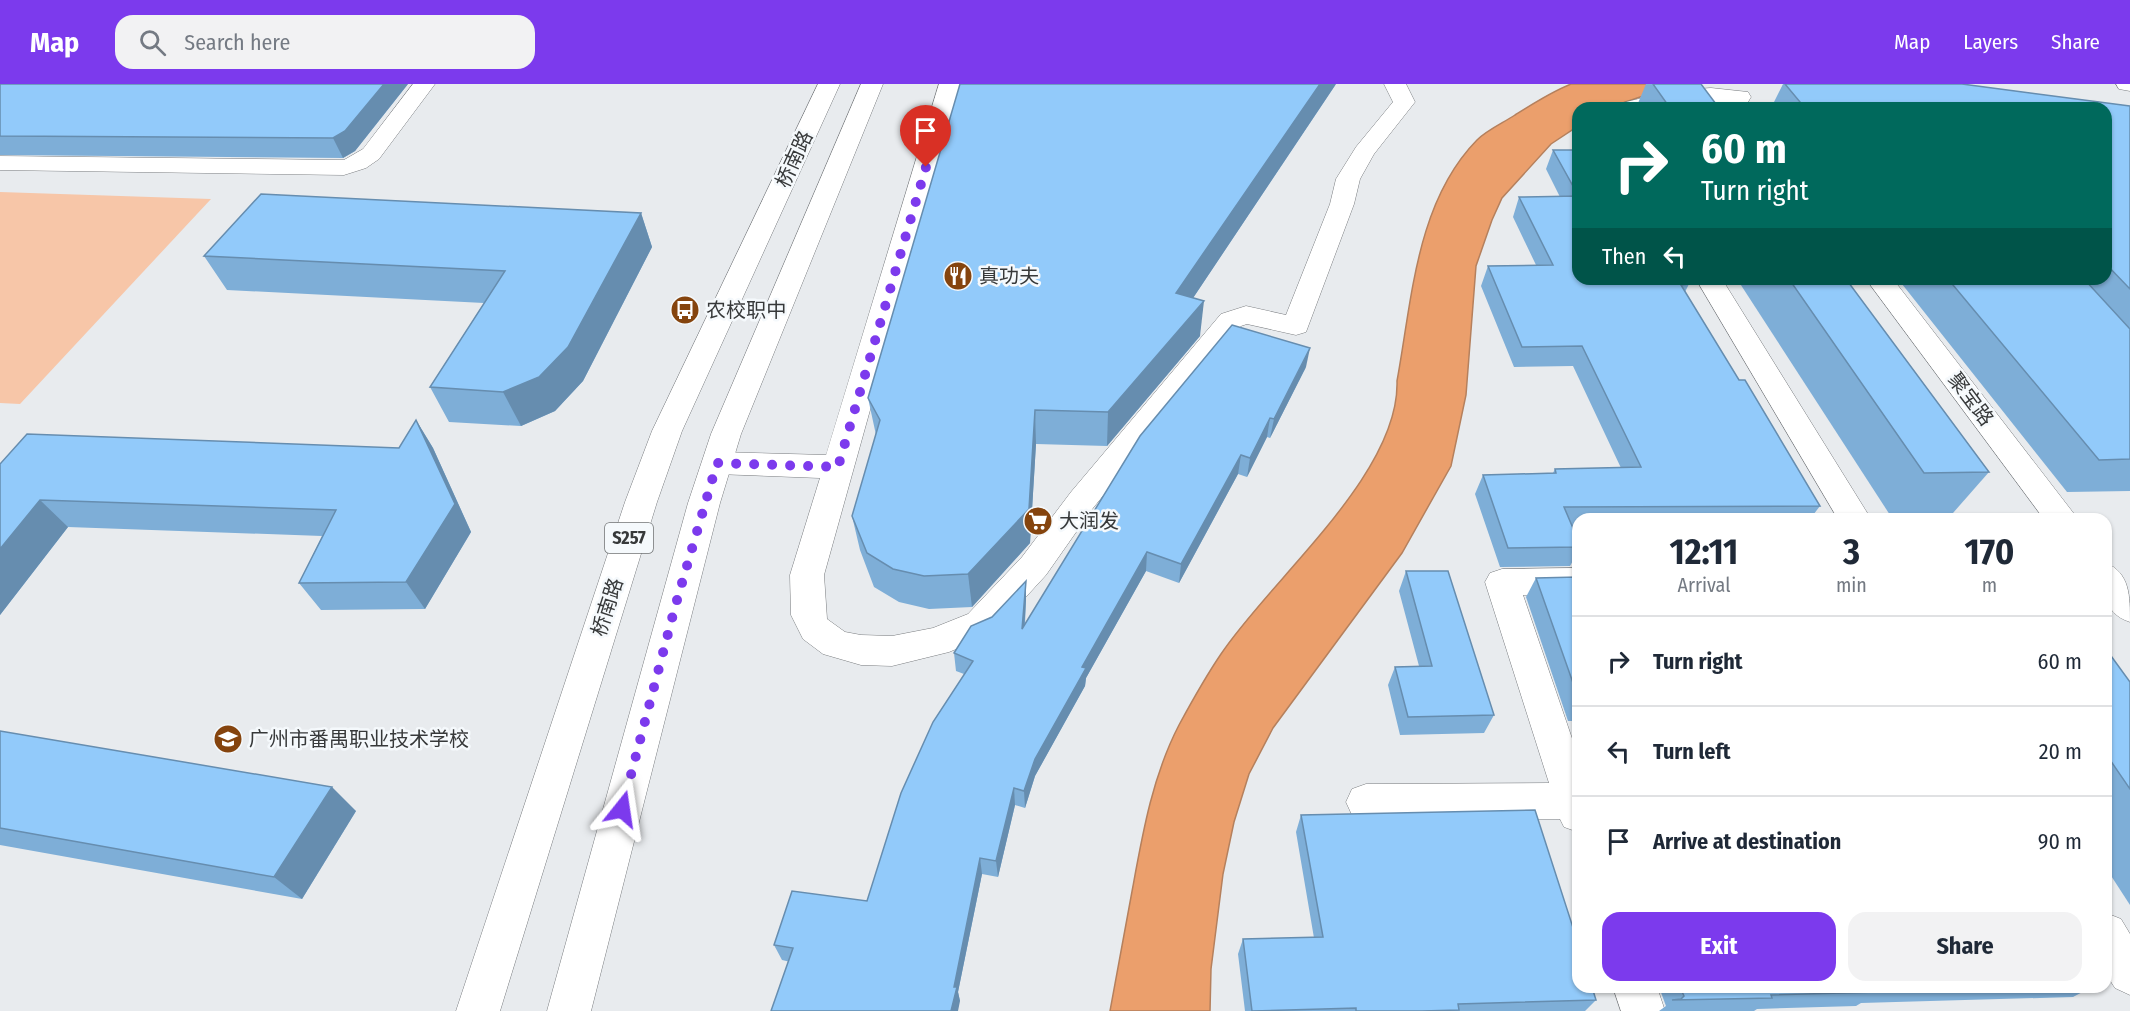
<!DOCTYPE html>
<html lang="en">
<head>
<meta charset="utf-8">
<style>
  body { margin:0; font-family:"Fira Sans Condensed","Noto Sans SC",sans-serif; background:#f2f2f3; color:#1f2937; height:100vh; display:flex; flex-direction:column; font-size:22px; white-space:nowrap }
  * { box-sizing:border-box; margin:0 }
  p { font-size:20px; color:#747a83 }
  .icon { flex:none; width:33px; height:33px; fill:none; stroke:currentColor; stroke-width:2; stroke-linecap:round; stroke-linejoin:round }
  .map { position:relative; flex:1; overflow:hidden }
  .side { position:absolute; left:1572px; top:429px; width:540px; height:480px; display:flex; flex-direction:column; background:#fff; border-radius:18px; box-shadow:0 2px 4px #0004 }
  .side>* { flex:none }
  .banner { position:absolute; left:1572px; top:18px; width:540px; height:183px; border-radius:18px; box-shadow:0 2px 4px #0004; background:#00695c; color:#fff; overflow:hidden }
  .pin { position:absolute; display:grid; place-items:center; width:51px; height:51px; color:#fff; margin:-62px -26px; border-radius:50% 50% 50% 0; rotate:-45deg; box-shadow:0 0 6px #0007 }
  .pin .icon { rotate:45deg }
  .me { position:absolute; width:66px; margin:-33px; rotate:15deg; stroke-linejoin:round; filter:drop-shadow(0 0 4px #0008) }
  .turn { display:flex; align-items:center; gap:21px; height:126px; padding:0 30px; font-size:27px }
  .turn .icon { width:78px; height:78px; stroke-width:2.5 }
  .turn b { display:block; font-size:42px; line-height:51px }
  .then { display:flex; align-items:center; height:57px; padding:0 30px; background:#0003; gap:12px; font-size:22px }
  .eta { display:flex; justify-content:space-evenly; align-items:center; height:102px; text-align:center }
  .eta b { font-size:36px; font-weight:700; line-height:42px }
  .action { display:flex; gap:12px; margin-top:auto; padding:12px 30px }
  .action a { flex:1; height:69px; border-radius:18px; background:#7c3aed; color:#fff; font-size:24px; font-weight:700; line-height:69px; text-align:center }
  .action a+a { background:#f2f2f3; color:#1f2937 }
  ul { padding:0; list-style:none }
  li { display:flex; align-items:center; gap:18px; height:90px; padding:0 30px; border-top:2px solid #e0e1e3 }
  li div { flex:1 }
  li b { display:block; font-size:22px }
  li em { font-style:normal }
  header { display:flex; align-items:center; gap:36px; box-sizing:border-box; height:84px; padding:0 30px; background:#7c3aed; color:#fff }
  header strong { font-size:28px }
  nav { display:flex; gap:33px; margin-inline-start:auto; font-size:21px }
  .search { width:420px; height:54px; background:#f2f2f3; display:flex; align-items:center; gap:15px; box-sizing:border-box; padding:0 21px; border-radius:18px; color:#747a83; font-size:22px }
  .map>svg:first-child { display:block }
  .green { fill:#f7c6a8 }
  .water { fill:#eb9f6c; stroke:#b5805d; stroke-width:1.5 }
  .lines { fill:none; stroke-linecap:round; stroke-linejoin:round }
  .minor-casing { stroke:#7a7d80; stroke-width:1 }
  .major-casing { stroke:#7a7d80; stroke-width:1 }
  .minor { fill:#fff; fill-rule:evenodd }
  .major { fill:#fff; fill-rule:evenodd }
  .wall { fill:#7eaed7 }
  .shaded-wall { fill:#668daf }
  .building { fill:#92cafa; stroke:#668daf; stroke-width:1.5 }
  .route { stroke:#7c3aed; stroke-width:10; stroke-dasharray:0 18 }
  .labels { text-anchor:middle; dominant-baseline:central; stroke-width:5; stroke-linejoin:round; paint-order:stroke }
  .shield { fill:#f5f9fc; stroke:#707374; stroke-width:1.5 }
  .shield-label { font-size:18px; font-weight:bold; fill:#37393a }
  .street-label { font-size:20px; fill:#37393a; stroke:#f5f9fc }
  .poi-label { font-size:20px; fill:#37393a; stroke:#f5f9fc; text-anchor:start }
</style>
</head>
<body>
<header>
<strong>Map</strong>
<div class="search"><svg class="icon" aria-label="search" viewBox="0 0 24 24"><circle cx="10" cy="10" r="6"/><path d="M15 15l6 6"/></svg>Search here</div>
<nav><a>Map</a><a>Layers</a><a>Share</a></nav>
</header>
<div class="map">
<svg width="2130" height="927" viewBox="0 0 2130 927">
  <rect width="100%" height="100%" fill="#e8ebee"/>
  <polygon class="green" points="0,108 211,115 20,320 0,319"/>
  <path class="water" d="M1571 0H1675L1682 7 1640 13 1608 24H1578V42L1551 60 1502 114 1492 136 1476 182 1466 311 1451 382 1402 469 1273 644 1249 690 1234 738 1223 790 1211 885 1210 927H1110C1118 885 1125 844 1133 802 1143 747 1153 691 1179 641 1192 617 1206 592 1221 570 1271 495 1400 390 1397 297 1412 216 1416 118 1477 56 1487 46 1503 39 1515 31 1534 19 1551 8 1571 0Z"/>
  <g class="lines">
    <g class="minor-casing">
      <g id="minor">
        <polygon points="413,0 435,0 379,75 366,84 344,91 0,86 0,72 344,76 363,65"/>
        <polygon points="939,0 961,0 824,491 827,535 845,548 861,551 892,552 933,544 968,530 1022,473 1071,408 1221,230 1246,222 1286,231 1330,120 1336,95 1356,63 1393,18 1384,0 1406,0 1415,18 1374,70 1360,95 1354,120 1306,248 1296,251 1247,240 1241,242 1093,424 1046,491 992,550 949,568 892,582 861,581 823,570 803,555 791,531 790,491 820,394 717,390 706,387 702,379 706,371 717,368 826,371"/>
        <polygon points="2116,0 2130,0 2130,7 2119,5"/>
        <polygon points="1711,4 1748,8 1751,13 1748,18 1740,20 1697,17 1654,24 1619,24 1622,19 1671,7"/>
        <polygon points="1696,195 1722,195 1871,435 1838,435"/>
        <polygon points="1866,195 1893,195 2078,435 2044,435"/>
        <path d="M2106 479C2130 489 2130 512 2130 538 2100 528 2106 505 2106 479Z"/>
        <polygon points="1578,484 1578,510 1523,511 1578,672 1578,748 1564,743 1560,735 1366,736 1352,731 1346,718 1352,705 1366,700 1549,699 1485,498 1490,489 1502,485"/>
        <polygon points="2106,829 2121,835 2130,850 2130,911 2115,904 2106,890"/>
        <polygon points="1613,903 1657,903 1665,927 1621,927"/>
      </g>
    </g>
    <g class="major-casing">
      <g id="major">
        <polygon points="818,0 840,0 682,347 657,418 500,927 456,927 625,418 652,347"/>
        <polygon points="861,0 883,0 741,350 720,419 591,927 547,927 688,419 711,350"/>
      </g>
    </g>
    <use href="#minor" class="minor"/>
    <use href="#major" class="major"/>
  </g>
  <g class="wall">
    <polygon points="0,0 408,0 355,67 343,74 0,71"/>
    <polygon points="1336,0 1193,214 1200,252 1107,362 1036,360 1030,459 972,523 929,525 899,518 874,503 860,466 852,432 876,351 868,314"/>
    <polygon points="1646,0 1701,0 1719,24 1636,24"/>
    <polygon points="1783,0 1962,0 2130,22 2130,407 2067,408 1898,195 2106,195 2106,24 1771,24"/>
    <polygon points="1553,66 1689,200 1685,208 1739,296 1820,422 1810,435 1578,435 1578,442 1572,442 1578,456 1578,468 1570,482 1500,483 1475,410 1483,391 1553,389 1555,385 1621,384 1573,282 1514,283 1481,202 1488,182 1536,181 1513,133 1519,113 1560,113 1546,85"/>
    <polygon points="641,129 652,163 583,297 555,327 521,342 449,338 430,303 484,219 227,206 204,172"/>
    <polygon points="1737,195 1846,195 1989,388 1953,429 1890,431"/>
    <polygon points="1306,283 1270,354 1267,353 1247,393 1238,390 1179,499 1146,487 1086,594 1085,602 1035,692 1025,724 1015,721 998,793 982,790 958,908 960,917 782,876 774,861 867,817 964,590 956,587 954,569 992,533 1026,516 1025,541"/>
    <polygon points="416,336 433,364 471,448 425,525 321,526 299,499 322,452 68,443 0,531 0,380 399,364"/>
    <polygon points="1406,487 1494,631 1484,649 1400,651 1388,601 1395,583 1419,582 1399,507"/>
    <polygon points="1578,493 1578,637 1568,637 1526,513 1536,494"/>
    <polygon points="2106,565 2130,598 2130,821 2106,784"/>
    <polygon points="0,647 356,727 302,815 0,761"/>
    <polygon points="1301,731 1596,916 1585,927 1245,927 1238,870 1243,855 1314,854 1296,748"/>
    <polygon points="1659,903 2092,903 2073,913 1861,919 1856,922 1757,925 1754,927 1659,927 1666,922"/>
  </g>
  <g class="shaded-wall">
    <polygon points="384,0 408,0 355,67 343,74 333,54"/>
    <polygon points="1320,0 1336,0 1173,244 1176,209"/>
    <polygon points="641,129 652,163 583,297 555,327 521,342 503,308"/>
    <polygon points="1204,217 1200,252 1107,362 1108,328"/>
    <polygon points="1310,264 1306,283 1270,354 1274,335"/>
    <polygon points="1035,326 1036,360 1030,459 972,523 968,490"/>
    <polygon points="1270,334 1267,353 1247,393 1250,374"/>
    <polygon points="416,336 433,364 471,448 425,525 406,498"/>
    <polygon points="1241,371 1238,390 1179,499 1181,480"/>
    <polygon points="40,416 68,443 0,531 0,465"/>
    <polygon points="1147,468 1146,487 1086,594 1085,602 1035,692 1025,724 1024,707 1035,675 1082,583"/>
    <polygon points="1026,497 1026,516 1023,563 1022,545"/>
    <polygon points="332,703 356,727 302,815 274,793"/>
    <polygon points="1014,704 1015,721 998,793 996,777"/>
    <polygon points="980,774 982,790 958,908 960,917 958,927 951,927 954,903"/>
  </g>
  <g class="building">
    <polygon points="0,0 384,0 345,47 333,54 0,52"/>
    <polygon points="960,0 1320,0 1176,209 1204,217 1108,328 1035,326 1029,425 968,490 924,492 893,485 867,469 852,432 880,336 868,314"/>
    <polygon points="1653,0 1701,0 1719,24 1670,24"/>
    <polygon points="1785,0 1962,0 2130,22 2130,205 2106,180 2106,24 1805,24"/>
    <polygon points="1553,66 1578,66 1578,111"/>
    <polygon points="261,110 641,129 568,263 539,293 503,308 430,303 505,187 204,172"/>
    <polygon points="1578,112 1578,195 1686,195 1689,200 1681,201 1739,296 1745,296 1820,422 1564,423 1578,456 1578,463 1508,464 1483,391 1556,389 1555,385 1641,383 1582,262 1522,263 1488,182 1553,181 1519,113"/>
    <polygon points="1789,195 1846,195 1989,388 1924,389"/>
    <polygon points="1948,195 2084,195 2130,245 2130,375 2099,376"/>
    <polygon points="1232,241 1310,264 1274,335 1270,334 1250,374 1241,371 1181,480 1147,468 1082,583 1086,584 1035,675 1024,707 1014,704 996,777 980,774 954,903 957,903 951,927 771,927 793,864 774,861 792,807 867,817 901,709 933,638 973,577 954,569 971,542 992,533 1026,497 1022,545 1140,352"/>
    <polygon points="416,336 455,420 406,498 299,499 336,426 40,416 0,465 0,380 27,350 399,364"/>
    <polygon points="1406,487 1448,487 1494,631 1408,633 1395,583 1432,582"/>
    <polygon points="1578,493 1578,613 1536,494"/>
    <polygon points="2106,565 2130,598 2130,705 2106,670"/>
    <polygon points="0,647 332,703 274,793 0,744"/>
    <polygon points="1535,726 1578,859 1578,903 1592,903 1596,916 1458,920 1459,926 1422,927 1356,927 1356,924 1252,927 1243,855 1323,853 1301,731"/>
    <polygon points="1680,903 1956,903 1876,905 1877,908 1771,911 1772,914 1672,916 1681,915 1684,912"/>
  </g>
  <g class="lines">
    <polyline class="route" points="622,725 675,523 717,379 838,383 926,83"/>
  </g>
  <defs>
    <g id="restaurant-disc" transform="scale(1.5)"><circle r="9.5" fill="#85440e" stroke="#f5f9fc"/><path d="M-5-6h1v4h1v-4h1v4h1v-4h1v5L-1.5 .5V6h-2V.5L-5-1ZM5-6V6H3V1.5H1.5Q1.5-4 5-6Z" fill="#fff"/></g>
    <g id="bus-disc" transform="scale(1.5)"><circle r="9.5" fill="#85440e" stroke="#f5f9fc"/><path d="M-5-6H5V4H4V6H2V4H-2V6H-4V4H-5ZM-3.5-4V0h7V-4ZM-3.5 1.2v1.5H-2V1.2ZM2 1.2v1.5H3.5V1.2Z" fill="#fff"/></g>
    <g id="supermarket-disc" transform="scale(1.5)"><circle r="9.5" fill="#85440e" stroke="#f5f9fc"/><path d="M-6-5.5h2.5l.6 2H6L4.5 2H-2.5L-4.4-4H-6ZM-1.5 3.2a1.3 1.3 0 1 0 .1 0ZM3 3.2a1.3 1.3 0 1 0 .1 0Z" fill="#fff"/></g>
    <g id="school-disc" transform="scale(1.5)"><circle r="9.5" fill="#85440e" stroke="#f5f9fc"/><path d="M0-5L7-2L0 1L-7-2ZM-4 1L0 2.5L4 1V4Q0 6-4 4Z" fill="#fff"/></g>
  </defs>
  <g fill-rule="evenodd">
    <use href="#restaurant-disc" x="958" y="192"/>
    <use href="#bus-disc" x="685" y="226"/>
    <use href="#supermarket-disc" x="1038" y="437"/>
    <use href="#school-disc" x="228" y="655"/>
  </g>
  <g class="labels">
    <rect class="shield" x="605" y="439" width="48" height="30" rx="4.5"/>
    <g class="shield-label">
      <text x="629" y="454">S257</text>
    </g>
    <g class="street-label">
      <text transform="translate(794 75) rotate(-65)">桥南路</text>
      <text transform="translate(1971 315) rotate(53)">聚宝路</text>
      <text transform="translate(607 523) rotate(-72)">桥南路</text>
    </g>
    <g class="poi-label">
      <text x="979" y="192">真功夫</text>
      <text x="706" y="226">农校职中</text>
      <text x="1059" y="437">大润发</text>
      <text x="249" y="655">广州市番禺职业技术学校</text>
    </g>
  </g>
</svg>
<div class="pin" style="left:926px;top:83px;background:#d93025"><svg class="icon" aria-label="arrive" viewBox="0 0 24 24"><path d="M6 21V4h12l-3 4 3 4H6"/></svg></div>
<svg class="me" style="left:622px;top:725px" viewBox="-20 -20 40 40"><path d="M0-17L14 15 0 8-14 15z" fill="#7c3aed" stroke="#fff" stroke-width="4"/></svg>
<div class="banner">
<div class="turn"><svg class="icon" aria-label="right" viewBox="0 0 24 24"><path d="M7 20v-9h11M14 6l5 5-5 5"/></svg><div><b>60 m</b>Turn right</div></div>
<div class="then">Then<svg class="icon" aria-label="left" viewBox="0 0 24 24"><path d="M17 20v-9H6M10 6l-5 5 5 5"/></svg></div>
</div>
<section class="side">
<div class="eta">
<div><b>12:11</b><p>Arrival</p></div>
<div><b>3</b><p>min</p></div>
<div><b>170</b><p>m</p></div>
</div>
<ul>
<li><svg class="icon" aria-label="right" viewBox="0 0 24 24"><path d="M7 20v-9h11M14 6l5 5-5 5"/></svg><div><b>Turn right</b></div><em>60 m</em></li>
<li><svg class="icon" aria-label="left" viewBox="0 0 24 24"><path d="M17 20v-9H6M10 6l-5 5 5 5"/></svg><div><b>Turn left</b></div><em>20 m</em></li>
<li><svg class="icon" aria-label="arrive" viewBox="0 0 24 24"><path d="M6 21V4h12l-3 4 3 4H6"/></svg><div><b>Arrive at destination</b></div><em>90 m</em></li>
</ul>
<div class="action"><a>Exit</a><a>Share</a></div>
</section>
</div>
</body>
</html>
